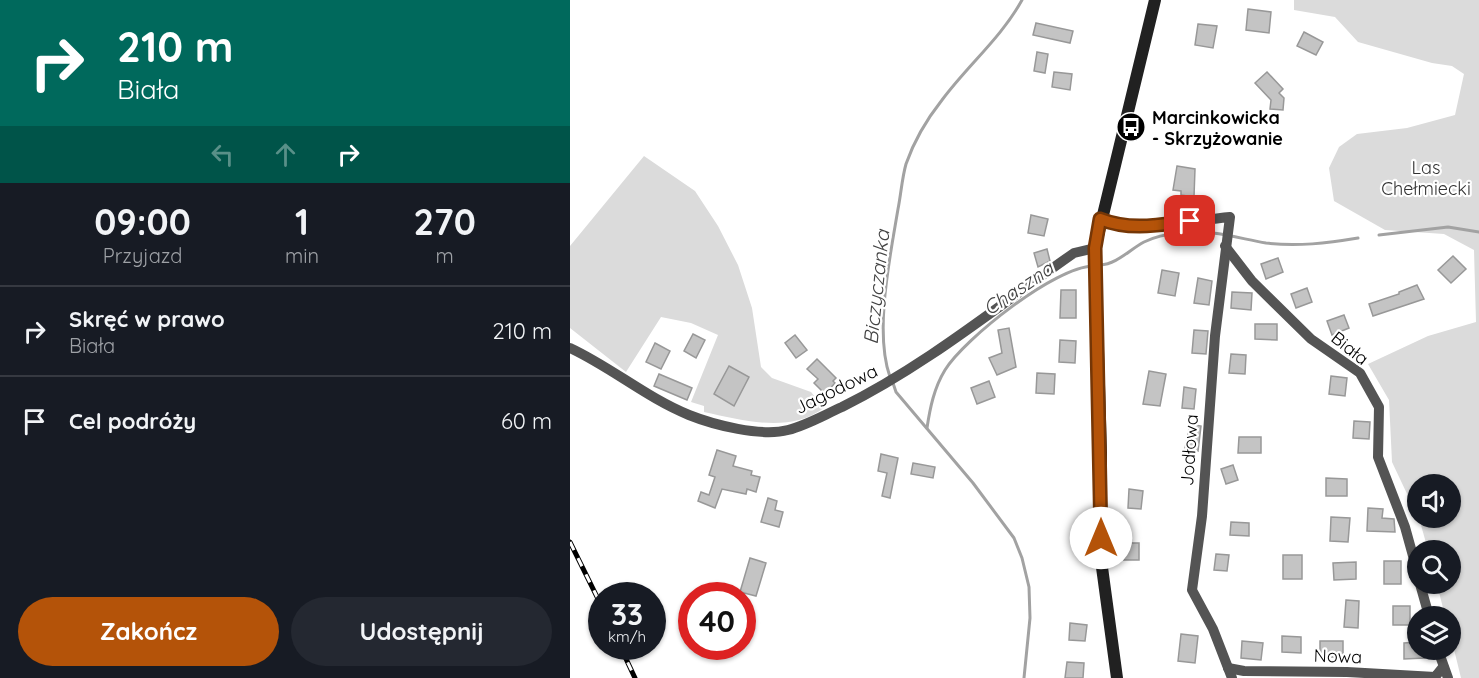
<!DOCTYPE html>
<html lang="pl">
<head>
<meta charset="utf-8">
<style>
  body { margin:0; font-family:Quicksand,sans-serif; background:#242831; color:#f1f3f6; height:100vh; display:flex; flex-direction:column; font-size:22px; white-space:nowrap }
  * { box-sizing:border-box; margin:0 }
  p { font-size:20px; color:#9ea1a6 }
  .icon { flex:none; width:33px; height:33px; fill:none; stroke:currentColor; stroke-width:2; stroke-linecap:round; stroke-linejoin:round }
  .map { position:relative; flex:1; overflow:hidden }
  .panel { display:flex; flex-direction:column; background:#171b24; width:570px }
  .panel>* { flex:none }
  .top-card { background:#00695c; color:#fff; overflow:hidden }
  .controls { position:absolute; left:837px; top:474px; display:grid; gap:12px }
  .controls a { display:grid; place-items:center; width:54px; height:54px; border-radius:50%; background:#171b24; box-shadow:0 2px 4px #0004; font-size:30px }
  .speed { position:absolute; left:18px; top:582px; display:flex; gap:12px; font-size:30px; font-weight:700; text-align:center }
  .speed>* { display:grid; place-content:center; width:78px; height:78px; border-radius:50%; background:#171b24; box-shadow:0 2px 4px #0004; line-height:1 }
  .speed small { font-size:15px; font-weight:400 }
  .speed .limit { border:9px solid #d22; background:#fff; color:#111 }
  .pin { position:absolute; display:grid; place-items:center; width:51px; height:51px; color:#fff; margin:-26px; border-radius:12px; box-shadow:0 3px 9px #0006 }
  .me { position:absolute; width:66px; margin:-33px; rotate:0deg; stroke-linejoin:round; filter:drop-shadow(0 0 4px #0008) }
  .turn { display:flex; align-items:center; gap:21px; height:126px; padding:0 18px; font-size:27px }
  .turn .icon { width:78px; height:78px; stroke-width:2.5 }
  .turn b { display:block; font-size:42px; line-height:51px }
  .lanes { display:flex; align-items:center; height:57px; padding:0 18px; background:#0003; justify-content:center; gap:30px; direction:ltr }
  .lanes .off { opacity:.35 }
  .eta { display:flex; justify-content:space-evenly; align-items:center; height:102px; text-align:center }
  .eta b { font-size:36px; font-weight:800; line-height:42px }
  .button { display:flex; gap:12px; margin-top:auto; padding:12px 18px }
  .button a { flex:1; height:69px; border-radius:36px; background:#b45309; color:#fff; font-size:24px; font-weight:800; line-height:69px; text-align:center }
  .button a+a { background:#242831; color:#f1f3f6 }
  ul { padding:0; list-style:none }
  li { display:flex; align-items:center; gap:18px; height:90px; padding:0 18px; border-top:2px solid #363941 }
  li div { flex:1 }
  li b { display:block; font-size:22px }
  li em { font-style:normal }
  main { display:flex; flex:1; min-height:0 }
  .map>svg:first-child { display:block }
  .green { fill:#dbdbdb }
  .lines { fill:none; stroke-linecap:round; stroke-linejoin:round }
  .stream { stroke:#a2a2a2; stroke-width:3 }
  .building { fill:#c4c4c4; stroke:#989898; stroke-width:1.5 }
  .street { stroke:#545454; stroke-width:10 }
  .secondary { stroke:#212121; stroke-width:12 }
  .rail-casing { stroke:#000; stroke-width:5 }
  .rail { stroke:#fff; stroke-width:3; stroke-dasharray:9; stroke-linecap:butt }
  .route-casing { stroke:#753606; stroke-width:15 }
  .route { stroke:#b45309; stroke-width:10 }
  .labels { text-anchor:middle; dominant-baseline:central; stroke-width:4.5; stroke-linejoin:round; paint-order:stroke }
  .poi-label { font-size:18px; font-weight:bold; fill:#000; stroke:#fff; text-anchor:start }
  .park-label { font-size:18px; fill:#323232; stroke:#fff }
  .street-label { font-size:18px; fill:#000; stroke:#fff }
  .water-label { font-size:20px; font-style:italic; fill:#434343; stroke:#fff }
</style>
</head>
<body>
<main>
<section class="panel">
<div class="top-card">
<div class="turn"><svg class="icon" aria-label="right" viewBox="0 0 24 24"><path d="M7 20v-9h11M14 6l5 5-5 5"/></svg><div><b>210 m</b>Biała</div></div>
<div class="lanes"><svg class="icon off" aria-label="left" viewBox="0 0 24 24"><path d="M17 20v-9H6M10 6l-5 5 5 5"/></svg><svg class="icon off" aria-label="ahead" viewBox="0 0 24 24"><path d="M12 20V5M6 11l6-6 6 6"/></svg><svg class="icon" aria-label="right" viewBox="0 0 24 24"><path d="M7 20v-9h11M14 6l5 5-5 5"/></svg></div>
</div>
<div class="eta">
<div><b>09:00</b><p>Przyjazd</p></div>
<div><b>1</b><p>min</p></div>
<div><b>270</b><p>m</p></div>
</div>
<ul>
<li><svg class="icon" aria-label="right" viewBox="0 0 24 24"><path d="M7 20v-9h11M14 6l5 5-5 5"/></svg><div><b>Skręć w prawo</b><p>Biała</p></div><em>210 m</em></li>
<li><svg class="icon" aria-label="arrive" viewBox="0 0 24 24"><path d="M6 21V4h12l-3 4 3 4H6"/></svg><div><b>Cel podróży</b></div><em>60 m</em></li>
</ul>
<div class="button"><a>Zakończ</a><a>Udostępnij</a></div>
</section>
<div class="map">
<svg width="909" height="678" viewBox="0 0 909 678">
  <rect width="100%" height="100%" fill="#fff"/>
  <g class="green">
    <polygon points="724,0 909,0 909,678 891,678 881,637 880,616 875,616 867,584 880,584 880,550 858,550 849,518 880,518 880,484 848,484 847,515 822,462 819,400 798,364 858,336 906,322 904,250 874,234 815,230 764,201 759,168 769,147 787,134 837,128 885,115 894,74 882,66 862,63 788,42 765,17 724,10"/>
    <path d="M74 156 125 191 148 226 168 265 182 308 191 367 202 378 241 392 254 408C219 434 172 420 134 412V406L121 402 148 335 121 323 91 317 56 372 0 328V246Z"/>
  </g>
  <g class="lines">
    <g class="stream">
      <polyline points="809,235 878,227 909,232"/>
      <path d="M530 265C547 264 559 250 574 242 584 237 598 234 610 233 640 229 667 238 696 243 727 247 758 243 788 238"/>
      <path d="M320 377C304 332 320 257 328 209 331 194 332 178 336 164 344 141 357 119 372 100 398 65 431 38 452 0"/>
      <polyline points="323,383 326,392 403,483 444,538 452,558 459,587 460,618 454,678"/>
      <path d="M357 428C360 408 364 388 375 370 395 338 485 267 523 266"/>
    </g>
  </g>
  <g class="building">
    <polygon points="678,9 701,12 699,33 676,30"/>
    <polygon points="466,23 503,31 500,43 463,35"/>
    <polygon points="628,24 647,26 643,48 625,45"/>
    <polygon points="734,32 753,42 746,55 727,46"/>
    <polygon points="467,52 478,54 475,73 464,71"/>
    <polygon points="484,72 502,74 500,90 482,87"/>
    <polygon points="697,72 713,89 709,93 714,98 713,110 700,109 701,100 685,83"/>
    <polygon points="607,166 625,169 624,197 611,195 611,191 603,190"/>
    <polygon points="461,215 478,219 474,236 458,233"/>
    <polygon points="477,249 480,261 468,267 464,253"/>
    <polygon points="883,256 896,269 881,283 868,270"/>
    <polygon points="708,258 713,272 696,279 691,264"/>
    <polygon points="592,270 609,273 605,296 588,293"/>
    <polygon points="628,278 642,281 639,305 624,303"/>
    <polygon points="847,285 854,299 803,316 799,304 829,294 829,292"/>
    <polygon points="737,288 742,302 726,308 721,294"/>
    <polygon points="491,290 506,290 506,318 490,318"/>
    <polygon points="662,292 682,293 681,310 661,308"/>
    <polygon points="774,315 779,328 762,335 757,321"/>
    <polygon points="685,324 707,324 707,340 685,339"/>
    <polygon points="439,328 446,367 427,375 419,358 432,353 428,330"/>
    <polygon points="624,330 638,331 636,354 622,353"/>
    <polygon points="123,334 135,340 126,358 114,351"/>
    <polygon points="225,335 237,350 226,358 215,343"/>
    <polygon points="490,340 506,341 505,363 489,362"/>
    <polygon points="85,343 100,351 91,369 76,362"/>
    <polygon points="661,354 676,355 675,374 659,373"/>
    <polygon points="247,359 266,378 263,381 265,383 255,394 244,383 248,379 237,369"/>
    <polygon points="159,366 179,377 164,406 144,394"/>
    <polygon points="579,371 596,374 590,406 573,404"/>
    <polygon points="467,373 485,374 484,394 466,393"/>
    <polygon points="89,374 122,388 117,400 84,386"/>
    <polygon points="761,376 777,378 775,396 759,394"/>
    <polygon points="419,381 425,397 407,404 401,388"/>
    <polygon points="614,387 626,389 624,409 612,408"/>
    <polygon points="784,421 800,422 799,439 783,438"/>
    <polygon points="620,424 631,426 628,451 615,448"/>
    <polygon points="669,437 691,437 691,453 668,453"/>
    <polygon points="147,450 166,456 163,466 182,471 181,475 190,477 186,492 177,489 176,494 152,489 145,508 128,501 131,492 139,495 145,477 139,475"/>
    <polygon points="311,454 328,458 320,498 312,496 317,473 308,471"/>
    <polygon points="343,463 365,467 363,478 341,474"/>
    <polygon points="663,465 668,480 656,484 651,469"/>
    <polygon points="756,478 777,479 777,496 756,496"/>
    <polygon points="559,489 573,491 571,509 558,508"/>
    <polygon points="198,498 207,501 205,510 213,512 209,527 191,522"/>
    <polygon points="798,508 813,509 812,518 824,519 825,532 797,531"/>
    <polygon points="761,517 780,518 778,542 760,541"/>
    <polygon points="661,522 679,523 679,536 660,535"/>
    <rect x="549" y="543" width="20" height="17"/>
    <polygon points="646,554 659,555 657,571 644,570"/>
    <rect x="713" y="555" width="19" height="24"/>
    <polygon points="180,558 196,563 186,596 170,592"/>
    <rect x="814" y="561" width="17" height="23"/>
    <polygon points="786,562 786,579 764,580 763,563"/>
    <polygon points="776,600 789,601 788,628 774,627"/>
    <rect x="823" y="606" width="17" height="19"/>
    <polygon points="500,623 517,625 515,641 499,640"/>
    <polygon points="611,634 628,636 625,663 608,661"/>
    <polygon points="712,636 731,637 731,653 712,652"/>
    <polygon points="672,641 693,643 691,660 671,658"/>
    <rect x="750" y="641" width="23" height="16"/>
    <polygon points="848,642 848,650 855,650 855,658 834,659 834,643"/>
    <polygon points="497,662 514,663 513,678 495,678"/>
  </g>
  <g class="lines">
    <g class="street">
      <path d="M530 219C572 234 617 221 660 217L645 336 632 516 622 590 643 629 662 678"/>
      <polyline points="655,246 682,281 741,339 790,373 809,407 808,457 835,527 848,574"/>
      <path d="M0 348C41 367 77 398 119 415 144 425 191 437 218 430 237 425 254 415 272 407 355 366 428 306 504 253L525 248"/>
      <polyline points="850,584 859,616"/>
      <polyline points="868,650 878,678"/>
      <polyline points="658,668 674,671 777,672 865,677 873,667"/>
    </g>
    <polyline class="secondary" points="547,678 531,560 531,453 525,248 585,0"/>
    <g class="rail-casing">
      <g id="rail">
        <polyline points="0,542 32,607"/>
        <polyline points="50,646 65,678"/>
      </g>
    </g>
    <use href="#rail" class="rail"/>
  </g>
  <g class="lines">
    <g class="route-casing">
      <path id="route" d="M531 538 525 248 530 219C560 231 589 225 620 221"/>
    </g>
    <use href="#route" class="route"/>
  </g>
  <defs>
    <g id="bus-disc" transform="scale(1.5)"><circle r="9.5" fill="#000" stroke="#fff"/><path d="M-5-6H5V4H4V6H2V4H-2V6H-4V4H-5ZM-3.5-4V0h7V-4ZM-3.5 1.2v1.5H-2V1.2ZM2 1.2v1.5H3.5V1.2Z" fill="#fff"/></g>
  </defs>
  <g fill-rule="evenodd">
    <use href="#bus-disc" x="561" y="127"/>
  </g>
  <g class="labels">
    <g class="poi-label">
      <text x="582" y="117">Marcinkowicka<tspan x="582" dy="21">- Skrzyżowanie</tspan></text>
    </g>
    <g class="park-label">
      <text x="856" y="167">Las<tspan x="856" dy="21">Chełmiecki</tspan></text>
    </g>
    <g class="street-label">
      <text transform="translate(780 348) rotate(38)">Biała</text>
      <text transform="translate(266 389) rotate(-26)">Jagodowa</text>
      <text transform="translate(619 450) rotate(-86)">Jodłowa</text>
      <text transform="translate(768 656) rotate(2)">Nowa</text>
    </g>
    <g class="water-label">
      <text transform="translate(306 287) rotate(-84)">Biczyczanka</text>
      <text transform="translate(448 288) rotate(-34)">Chaszna</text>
    </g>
  </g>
</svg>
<div class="controls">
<a><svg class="icon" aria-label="sound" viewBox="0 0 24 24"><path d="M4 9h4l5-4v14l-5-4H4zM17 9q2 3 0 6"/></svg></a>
<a><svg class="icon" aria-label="search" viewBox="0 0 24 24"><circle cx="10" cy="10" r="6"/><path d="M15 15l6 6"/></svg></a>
<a><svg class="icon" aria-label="layers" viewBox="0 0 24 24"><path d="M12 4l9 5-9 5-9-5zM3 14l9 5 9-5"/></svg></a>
</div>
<div class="speed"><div>33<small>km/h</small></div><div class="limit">40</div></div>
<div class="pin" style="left:620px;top:221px;background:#d93025"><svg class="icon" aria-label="arrive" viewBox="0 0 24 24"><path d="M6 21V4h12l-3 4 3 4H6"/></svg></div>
<svg class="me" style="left:531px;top:538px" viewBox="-20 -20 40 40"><circle r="19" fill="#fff"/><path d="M0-13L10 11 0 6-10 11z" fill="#b45309"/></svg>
</div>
</main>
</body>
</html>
